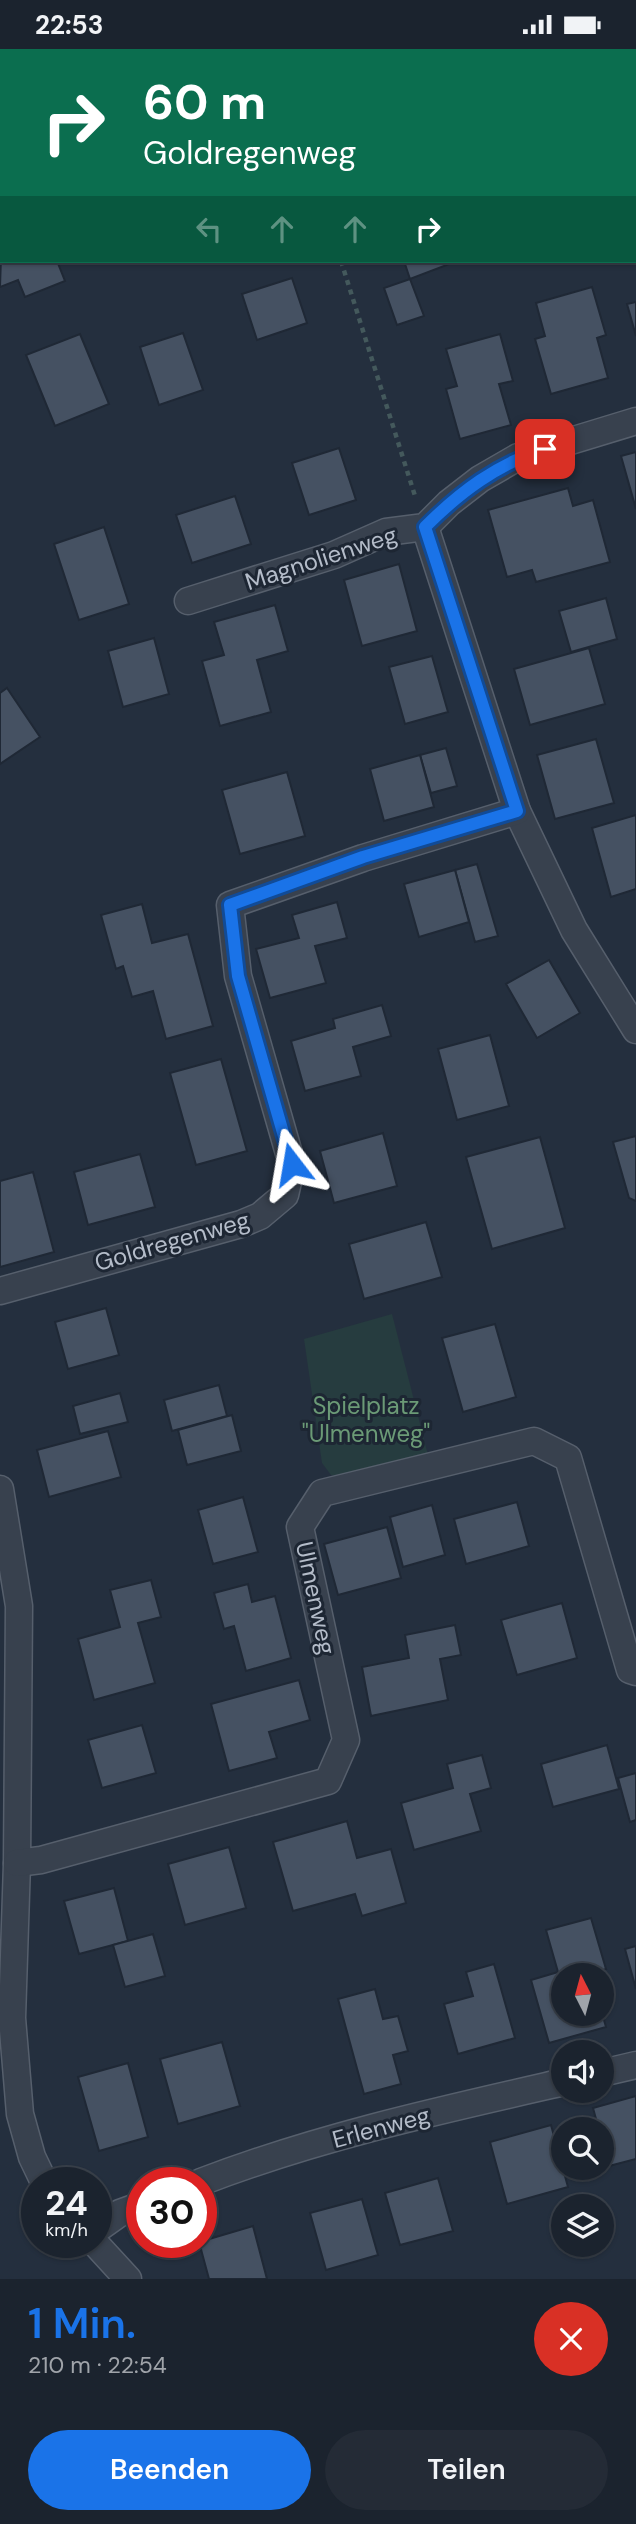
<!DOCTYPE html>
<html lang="de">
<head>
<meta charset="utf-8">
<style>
  body { margin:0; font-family:"DM Sans",sans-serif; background:#242b36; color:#f1f3f6; height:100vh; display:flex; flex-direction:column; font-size:26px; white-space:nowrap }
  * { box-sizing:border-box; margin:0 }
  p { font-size:23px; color:#a0a4aa }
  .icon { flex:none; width:38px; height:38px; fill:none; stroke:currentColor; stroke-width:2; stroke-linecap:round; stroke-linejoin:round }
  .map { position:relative; height:2230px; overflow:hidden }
  .sheet { display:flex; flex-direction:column; background:#1b232e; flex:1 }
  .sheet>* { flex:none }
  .banner { position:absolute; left:0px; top:0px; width:637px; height:214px; box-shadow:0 2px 5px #0004,0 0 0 2px #39404a; background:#0b6e4f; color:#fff; overflow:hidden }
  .needle { width:46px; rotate:354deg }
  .fabs { position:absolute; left:551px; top:1914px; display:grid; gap:14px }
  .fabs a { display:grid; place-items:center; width:63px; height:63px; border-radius:50%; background:#1b232e; box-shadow:0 2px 5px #0004,0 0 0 2px #39404a; font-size:35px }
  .speed { position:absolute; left:21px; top:2118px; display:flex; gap:14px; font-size:35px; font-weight:700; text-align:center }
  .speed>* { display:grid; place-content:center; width:91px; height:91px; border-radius:50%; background:#1b232e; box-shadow:0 2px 5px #0004,0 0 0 2px #39404a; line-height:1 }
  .speed small { font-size:18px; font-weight:400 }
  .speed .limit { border:10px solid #d22; background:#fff; color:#111 }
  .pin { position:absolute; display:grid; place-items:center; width:60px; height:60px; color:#fff; margin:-30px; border-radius:14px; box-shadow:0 4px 10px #0006 }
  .me { position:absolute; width:77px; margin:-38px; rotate:346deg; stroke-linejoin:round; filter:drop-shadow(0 0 5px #0008) }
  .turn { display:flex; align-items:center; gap:24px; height:147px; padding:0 28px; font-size:32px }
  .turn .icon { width:91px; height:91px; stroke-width:2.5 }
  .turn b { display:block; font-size:49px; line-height:60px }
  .lanes { display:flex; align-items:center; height:66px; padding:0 28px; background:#0003; justify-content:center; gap:35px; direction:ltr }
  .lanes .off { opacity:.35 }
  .round { display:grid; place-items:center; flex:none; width:74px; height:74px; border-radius:37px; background:#242b36 }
  .head { display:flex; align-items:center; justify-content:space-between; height:119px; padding:0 28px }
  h1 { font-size:42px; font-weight:600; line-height:52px; color:#1a73e8 }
  .cta { display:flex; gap:14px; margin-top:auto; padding:14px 28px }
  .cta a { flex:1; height:80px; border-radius:42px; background:#1a73e8; color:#fff; font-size:28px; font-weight:600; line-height:80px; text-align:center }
  .cta a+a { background:#242b36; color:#f1f3f6 }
  .status { display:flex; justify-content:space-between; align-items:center; height:49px; padding:0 35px; background:#1b232e; direction:ltr }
  .status svg { height:19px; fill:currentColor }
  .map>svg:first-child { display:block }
  .green { fill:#263c3f }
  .building { fill:#455162; stroke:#1f2835; stroke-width:2 }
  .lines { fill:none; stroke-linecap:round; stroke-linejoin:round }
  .minor-casing { stroke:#565f6c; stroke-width:29 }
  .path { stroke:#44595c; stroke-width:4.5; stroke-dasharray:5 5; stroke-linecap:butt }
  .minor { stroke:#38414e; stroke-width:26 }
  .route-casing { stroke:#114b97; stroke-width:18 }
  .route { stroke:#1a73e8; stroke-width:12 }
  .labels { text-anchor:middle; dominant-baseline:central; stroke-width:6; stroke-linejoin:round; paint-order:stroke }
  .street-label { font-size:24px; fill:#b4bcc9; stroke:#1d2633 }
  .park-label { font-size:24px; fill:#6b9a76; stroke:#1d2633 }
</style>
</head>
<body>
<div class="status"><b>22:53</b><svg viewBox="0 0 49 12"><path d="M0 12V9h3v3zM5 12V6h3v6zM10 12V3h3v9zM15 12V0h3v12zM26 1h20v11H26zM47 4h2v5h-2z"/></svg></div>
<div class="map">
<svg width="636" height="2230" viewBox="0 0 636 2230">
  <rect width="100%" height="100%" fill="#242f3e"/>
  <polygon class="green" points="392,1265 428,1406 347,1430 331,1426 322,1414 304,1290"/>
  <g class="building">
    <polygon points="486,0 557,0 558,2 486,2"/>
    <polygon points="2,178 2,212 57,212 65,232 25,248 18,231 0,238"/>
    <polygon points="404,212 451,212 452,214 410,230"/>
    <polygon points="292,229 307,274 257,291 242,245"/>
    <polygon points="410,230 424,267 397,276 384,239"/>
    <polygon points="592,238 606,286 597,289 608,329 551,345 535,290 545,287 536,254"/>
    <polygon points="636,253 636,287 627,255"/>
    <polygon points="183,284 203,341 159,356 140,298"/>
    <polygon points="80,285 109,355 55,377 26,306"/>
    <polygon points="500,285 513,332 499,335 511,376 460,390 446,340 457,337 446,300"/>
    <polygon points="339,399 356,451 309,466 292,414"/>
    <polygon points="636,403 636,460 621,407"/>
    <polygon points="568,439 573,457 593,451 610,513 536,533 532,521 507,528 488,461"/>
    <polygon points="235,447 251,495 192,514 176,466"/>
    <polygon points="104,478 129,555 79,571 54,495"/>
    <polygon points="399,515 417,582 362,597 344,531"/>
    <polygon points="606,549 617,590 571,603 559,562"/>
    <polygon points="275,556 288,602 257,611 271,663 220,677 202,612 224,606 214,573"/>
    <polygon points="154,589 169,645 123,658 108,602"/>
    <polygon points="589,599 605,655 530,676 514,620"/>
    <polygon points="432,607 448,663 405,675 389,618"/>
    <polygon points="7,639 40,688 0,715 0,644"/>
    <polygon points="596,690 614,754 555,770 537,706"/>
    <polygon points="446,699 457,737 431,744 420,706"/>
    <polygon points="420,706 434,758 384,772 370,720"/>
    <polygon points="287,723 305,787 240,805 222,741"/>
    <polygon points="636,766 636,840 611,848 592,779"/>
    <polygon points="477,815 498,887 475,893 455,821"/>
    <polygon points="455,821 469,873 419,888 404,835"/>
    <polygon points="337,853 347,889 315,897 326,934 270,949 256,900 299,889 292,866"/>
    <polygon points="142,855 152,894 188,885 213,977 166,990 153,942 132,948 123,917 116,920 101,866"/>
    <polygon points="549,911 580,964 537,989 506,935"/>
    <polygon points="382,956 391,987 353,998 361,1027 305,1042 291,992 335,979 333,970"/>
    <polygon points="490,986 509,1057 457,1071 438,1000"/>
    <polygon points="221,1010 247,1102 196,1116 170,1024"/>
    <polygon points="383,1084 397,1137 334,1154 320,1102"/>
    <polygon points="636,1087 636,1152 629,1149 613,1093"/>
    <polygon points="540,1088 565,1179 492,1200 466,1108"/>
    <polygon points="140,1105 155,1158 88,1176 74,1123"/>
    <polygon points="33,1123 54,1203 0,1218 0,1132"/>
    <polygon points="426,1173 442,1228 364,1250 349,1195"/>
    <polygon points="106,1259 119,1306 68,1320 55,1273"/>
    <polygon points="495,1275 516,1348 463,1363 442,1289"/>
    <polygon points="219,1336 227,1367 172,1382 164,1351"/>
    <polygon points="120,1344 128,1373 80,1385 73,1357"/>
    <polygon points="232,1366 241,1402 187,1416 178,1381"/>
    <polygon points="108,1382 121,1428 49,1448 37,1401"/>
    <polygon points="243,1448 258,1503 213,1515 198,1461"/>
    <polygon points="517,1453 529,1497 466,1515 454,1470"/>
    <polygon points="432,1456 445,1506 403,1518 390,1468"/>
    <polygon points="387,1478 401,1529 338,1546 324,1495"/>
    <polygon points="151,1531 161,1568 138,1574 155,1634 94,1651 78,1590 120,1578 110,1541"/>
    <polygon points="248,1535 252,1553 275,1547 291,1609 246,1622 234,1577 224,1580 214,1544"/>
    <polygon points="562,1554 577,1609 517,1626 501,1571"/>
    <polygon points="455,1576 461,1606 440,1610 448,1651 371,1667 362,1618 409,1609 405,1586"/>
    <polygon points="299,1631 310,1671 269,1683 277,1709 229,1722 211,1655"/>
    <polygon points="142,1676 156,1724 102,1739 88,1691"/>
    <polygon points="607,1696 619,1740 553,1758 541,1715"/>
    <polygon points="482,1706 491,1739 470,1745 481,1782 414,1801 401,1754 453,1739 447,1715"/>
    <polygon points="636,1724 636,1771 630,1773 618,1729"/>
    <polygon points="347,1772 357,1809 391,1800 406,1854 362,1867 355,1845 293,1862 273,1793"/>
    <polygon points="229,1798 246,1859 185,1876 168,1815"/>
    <polygon points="114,1839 128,1892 79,1905 64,1852"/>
    <polygon points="591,1869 606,1920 591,1925 592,1927 564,1927 564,1965 602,1964 606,1978 549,1994 531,1931 558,1923 546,1881"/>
    <polygon points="153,1885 165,1927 125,1938 113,1896"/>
    <polygon points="636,1897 636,1940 625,1900"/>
    <polygon points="494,1915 515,1989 458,2005 444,1955 473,1947 466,1923"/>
    <polygon points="375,1940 383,1970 398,1967 408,2002 393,2006 401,2035 364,2045 338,1950"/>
    <polygon points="222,1993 240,2057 178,2075 160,2010"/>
    <polygon points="128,2014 148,2088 99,2102 78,2028"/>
    <polygon points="636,2047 636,2110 609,2117 602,2092 602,2081 599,2081 593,2059"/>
    <polygon points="551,2076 568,2138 507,2155 490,2093"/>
    <polygon points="438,2129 453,2182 400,2196 385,2144"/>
    <polygon points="362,2150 378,2206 326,2221 310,2164"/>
    <polygon points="253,2177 267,2230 209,2230 199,2193"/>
  </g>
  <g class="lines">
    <g class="minor-casing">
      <g id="minor">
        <polyline points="267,0 268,2"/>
        <polyline points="0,121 2,121"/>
        <polyline points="425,478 517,762 574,881 636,981"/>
        <polyline points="188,552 334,506 386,483 425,478 449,454 480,430 518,408 636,372"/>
        <polyline points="0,1242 241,1175 260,1167 285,1146 292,1115 238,927 230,856 363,809 517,762"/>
        <polyline points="0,1440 19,1557 17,1814 12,1969 20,2065 32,2108 44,2133"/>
        <polyline points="17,1814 41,1811 328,1732 346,1691 300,1478 322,1444 534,1392 568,1409 630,1621 636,1623"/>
        <polyline points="602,2024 636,2016"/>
        <path d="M201 2133C318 2088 441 2061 564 2033"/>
        <polyline points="96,2181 120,2164 142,2156"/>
        <polyline points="94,2193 128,2230"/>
      </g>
    </g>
    <polyline class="path" points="341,212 415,447"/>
    <use href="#minor" class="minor"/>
  </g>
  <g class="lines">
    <g class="route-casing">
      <path id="route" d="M292 1115 238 927 230 856 363 808 517 762 425 478C460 443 497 415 545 400"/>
    </g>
    <use href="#route" class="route"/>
  </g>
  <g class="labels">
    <g class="street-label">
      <text transform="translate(321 509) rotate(-18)">Magnolienweg</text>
      <text transform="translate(172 1192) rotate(-16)">Goldregenweg</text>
      <text transform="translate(316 1549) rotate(78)">Ulmenweg</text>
      <text transform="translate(381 2078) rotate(-15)">Erlenweg</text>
    </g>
    <g class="park-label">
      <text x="366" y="1356">Spielplatz<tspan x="366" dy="28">"Ulmenweg"</tspan></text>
    </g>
  </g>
</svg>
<div class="fabs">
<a><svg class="needle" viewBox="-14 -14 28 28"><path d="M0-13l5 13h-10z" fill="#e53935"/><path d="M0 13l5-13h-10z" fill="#a0a4aa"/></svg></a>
<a><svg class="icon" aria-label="sound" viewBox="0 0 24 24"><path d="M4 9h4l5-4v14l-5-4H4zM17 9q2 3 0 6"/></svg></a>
<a><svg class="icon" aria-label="search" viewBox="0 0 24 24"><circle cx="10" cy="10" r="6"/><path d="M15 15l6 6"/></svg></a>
<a><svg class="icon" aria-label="layers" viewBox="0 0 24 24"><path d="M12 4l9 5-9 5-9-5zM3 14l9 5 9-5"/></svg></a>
</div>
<div class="speed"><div>24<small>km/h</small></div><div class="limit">30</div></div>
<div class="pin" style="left:545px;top:400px;background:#d93025"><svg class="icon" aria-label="arrive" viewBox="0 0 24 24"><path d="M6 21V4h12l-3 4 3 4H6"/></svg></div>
<svg class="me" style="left:292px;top:1115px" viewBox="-20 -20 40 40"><path d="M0-17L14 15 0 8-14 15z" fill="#1a73e8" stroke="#fff" stroke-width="4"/></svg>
<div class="banner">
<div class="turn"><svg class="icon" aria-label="right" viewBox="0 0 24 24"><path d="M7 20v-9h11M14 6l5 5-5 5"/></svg><div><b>60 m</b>Goldregenweg</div></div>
<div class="lanes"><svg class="icon off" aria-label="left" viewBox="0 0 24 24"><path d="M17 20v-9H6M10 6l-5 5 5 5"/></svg><svg class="icon off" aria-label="ahead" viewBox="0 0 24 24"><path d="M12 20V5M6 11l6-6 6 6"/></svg><svg class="icon off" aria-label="ahead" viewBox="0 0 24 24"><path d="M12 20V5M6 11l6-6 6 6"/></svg><svg class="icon" aria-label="right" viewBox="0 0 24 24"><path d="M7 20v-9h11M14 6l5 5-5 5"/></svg></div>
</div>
</div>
<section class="sheet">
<div class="head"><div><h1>1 Min.</h1><p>210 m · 22:54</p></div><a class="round" style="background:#d93025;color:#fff"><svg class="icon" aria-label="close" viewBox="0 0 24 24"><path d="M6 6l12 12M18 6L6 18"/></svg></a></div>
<div class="cta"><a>Beenden</a><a>Teilen</a></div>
</section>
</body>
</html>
